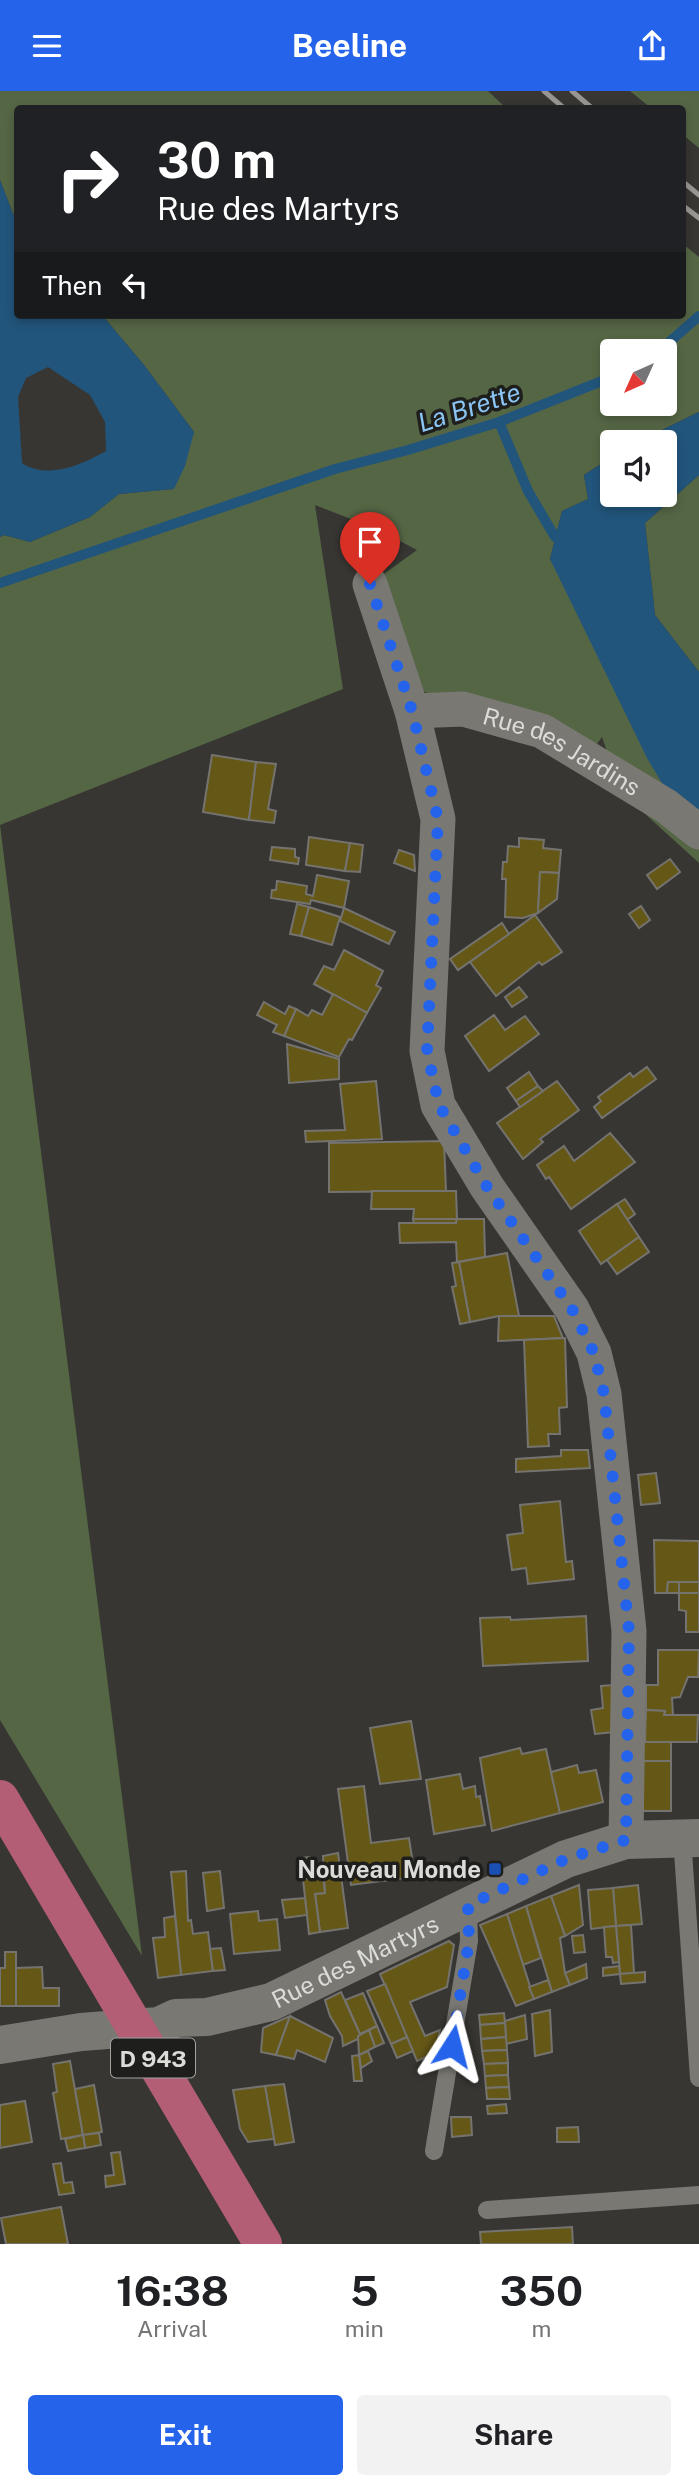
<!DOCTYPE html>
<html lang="en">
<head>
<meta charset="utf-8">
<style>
  body { margin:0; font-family:"Public Sans",sans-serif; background:#f2f2f2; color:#202124; height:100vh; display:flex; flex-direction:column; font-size:26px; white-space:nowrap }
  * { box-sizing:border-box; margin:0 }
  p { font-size:23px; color:#757577 }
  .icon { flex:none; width:38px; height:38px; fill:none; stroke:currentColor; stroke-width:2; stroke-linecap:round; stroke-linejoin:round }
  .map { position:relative; height:2153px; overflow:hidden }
  .details { display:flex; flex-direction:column; background:#fff; flex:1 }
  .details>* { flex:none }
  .hud { position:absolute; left:14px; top:14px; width:672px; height:214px; border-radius:7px; box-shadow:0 4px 10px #0003; background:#202124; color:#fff; overflow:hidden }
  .needle { width:46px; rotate:225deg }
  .tools { position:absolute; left:600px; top:248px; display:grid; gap:14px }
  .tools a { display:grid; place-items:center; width:77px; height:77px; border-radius:7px; background:#fff; box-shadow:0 4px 10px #0003; font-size:35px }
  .pin { position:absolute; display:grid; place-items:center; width:60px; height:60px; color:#fff; margin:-72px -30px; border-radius:50% 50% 50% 0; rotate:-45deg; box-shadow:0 0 7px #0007 }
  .pin .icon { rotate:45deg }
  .me { position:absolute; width:77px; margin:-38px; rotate:9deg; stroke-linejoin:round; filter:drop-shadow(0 0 5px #0008) }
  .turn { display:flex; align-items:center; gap:24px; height:147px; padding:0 28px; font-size:32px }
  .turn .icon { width:91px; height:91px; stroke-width:2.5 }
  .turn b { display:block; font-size:49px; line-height:60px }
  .then { display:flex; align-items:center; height:66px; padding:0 28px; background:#0003; gap:14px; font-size:26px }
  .eta { display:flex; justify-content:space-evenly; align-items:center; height:119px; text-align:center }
  .eta b { font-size:42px; font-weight:700; line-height:49px }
  .primary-button { display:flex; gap:14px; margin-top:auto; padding:14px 28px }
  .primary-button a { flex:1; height:80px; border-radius:7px; background:#2563eb; color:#fff; font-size:28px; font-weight:700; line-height:80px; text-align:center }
  .primary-button a+a { background:#f2f2f2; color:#202124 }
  header { display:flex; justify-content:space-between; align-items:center; height:91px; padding:0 28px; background:#2563eb; color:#fff; font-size:32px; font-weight:700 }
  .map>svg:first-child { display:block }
  .green { fill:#556645; fill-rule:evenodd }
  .water { fill:#22557c; fill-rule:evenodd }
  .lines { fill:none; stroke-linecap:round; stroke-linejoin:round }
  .stream { stroke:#22557c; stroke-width:10 }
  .building { fill:#655716; stroke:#74736f; stroke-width:2 }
  .service { stroke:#797873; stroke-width:18 }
  .minor { stroke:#797873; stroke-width:35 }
  .tertiary { stroke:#797873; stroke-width:38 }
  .primary { stroke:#b35e75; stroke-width:38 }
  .rail { stroke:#979693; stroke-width:5 }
  .route { stroke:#2563eb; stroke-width:12; stroke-dasharray:0 21.6 }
  .transit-dot { fill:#1a4fb4; stroke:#1e1e1c; stroke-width:2.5 }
  .labels { text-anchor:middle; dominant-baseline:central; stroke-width:7; stroke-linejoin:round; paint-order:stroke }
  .shield { fill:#1e1e1c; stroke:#a2a2a0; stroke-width:2 }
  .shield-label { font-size:23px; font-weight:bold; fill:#dbdbd8 }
  .street-label { font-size:24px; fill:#dbdbd8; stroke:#1e1e1c }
  .poi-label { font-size:24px; font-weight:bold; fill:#dbdbd8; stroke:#1e1e1c; text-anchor:end }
  .water-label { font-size:26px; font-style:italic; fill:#8bc5f5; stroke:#1e1e1c }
</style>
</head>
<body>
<header><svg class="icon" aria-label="menu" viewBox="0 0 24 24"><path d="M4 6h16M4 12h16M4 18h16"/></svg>Beeline<svg class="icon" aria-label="share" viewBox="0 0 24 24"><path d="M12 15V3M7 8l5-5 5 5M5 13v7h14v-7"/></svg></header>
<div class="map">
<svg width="699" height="2153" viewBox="0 0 699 2153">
  <rect width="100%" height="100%" fill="#373632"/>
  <g class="green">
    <polygon points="0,0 488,0 506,17 18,18 17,133 0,89"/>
    <polygon points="630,0 699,0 699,57 683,44 682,18 651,17"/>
    <path d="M683 153 699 166V321L635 352H612V366L584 384 588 408 562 420 550 468 699 724V772L621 701 602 646 587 667 403 592 370 493 417 459 379 439 315 414 343 598 0 734 142 1865 0 1629V446L4 444 30 451 90 426 119 403 173 398 194 341 144 274 102 224H682ZM612 261H665V313H612Z"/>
    <polygon points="699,384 699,581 655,524 645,432"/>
  </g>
  <g class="water">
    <path d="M0 89 17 133 18 224H102L144 274 194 341 185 375 174 398 119 403 90 426 30 451 4 444 0 446ZM48 276 90 304 105 331 106 360C81 374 48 389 22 372L18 306 26 287Z"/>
    <polygon points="699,321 699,384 645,432 655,524 699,581 699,724 672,709 647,667 550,468 562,420 588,408 584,384 612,366 612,404 665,404 665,352 635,352"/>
  </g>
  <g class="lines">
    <g class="stream">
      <polyline points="658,261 699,225"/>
      <polyline points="499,331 528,400 555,446"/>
      <polyline points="0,492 335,378 408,359 499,331 612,286"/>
    </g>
  </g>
  <g class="building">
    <polygon points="212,664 256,671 249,729 203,721"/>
    <polygon points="256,671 276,673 268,718 276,720 274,732 249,729"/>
    <polygon points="309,746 350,752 345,780 306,774"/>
    <polygon points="519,747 544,749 543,757 561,759 559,782 540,781 538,822 523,827 505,826 506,788 502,788 503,771 507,771 508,755 519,756"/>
    <polygon points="350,752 363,754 360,781 345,780"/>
    <polygon points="272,756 295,758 295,766 299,767 298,773 270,769"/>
    <polygon points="399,759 414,764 415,780 394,772"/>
    <polygon points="670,768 680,781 657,798 647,784"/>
    <polygon points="540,781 559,782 557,808 538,822"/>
    <polygon points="317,784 349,790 344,817 311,809 310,813 271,807 272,799 276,799 277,790 307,795 306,803 313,805"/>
    <polygon points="297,813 309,816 301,845 290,843"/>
    <polygon points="641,815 650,829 639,837 629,823"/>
    <polygon points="309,816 340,826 332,854 301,845"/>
    <polygon points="344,817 395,841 389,853 340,830"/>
    <polygon points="535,824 562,861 542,874 539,871 496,905 470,871"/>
    <polygon points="502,832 509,843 458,879 450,868"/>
    <polygon points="344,859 383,880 376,894 381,897 367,922 314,893 324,875 334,879"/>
    <polygon points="519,896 527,906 512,916 505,906"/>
    <polygon points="333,903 367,922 352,949 349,948 339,966 284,945 296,918 308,925 312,919 322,924"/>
    <polygon points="264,911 285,923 289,915 296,918 284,945 273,941 277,934 257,924"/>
    <polygon points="494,924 505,939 525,925 539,943 489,980 465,945"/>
    <polygon points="287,953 339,968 339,988 289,992"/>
    <polygon points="647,976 656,988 602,1027 594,1016 601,1010 598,1006 630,982 633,986"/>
    <polygon points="529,981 538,995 516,1010 507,997"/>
    <polygon points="376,990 382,1048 306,1051 305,1040 345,1039 340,993"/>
    <polygon points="557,990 579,1019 540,1048 543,1051 523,1068 497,1032"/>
    <polygon points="538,995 543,1000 520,1016 516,1010"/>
    <polygon points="610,1042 635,1071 571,1118 549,1086 546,1088 537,1074 564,1055 574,1070"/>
    <polygon points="444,1050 446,1100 329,1101 329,1052"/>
    <polygon points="372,1100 456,1100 457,1128 413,1128 414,1118 371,1118"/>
    <polygon points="625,1108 635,1123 627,1129 617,1113"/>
    <polygon points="617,1113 639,1146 601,1173 579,1140"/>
    <polygon points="413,1128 457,1128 456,1132 414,1133"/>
    <polygon points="457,1128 484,1128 485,1166 457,1171 456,1151 400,1152 399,1132 456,1132"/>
    <polygon points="639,1146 649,1161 617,1183 607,1169"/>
    <polygon points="507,1162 519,1225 499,1225 470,1231 459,1171"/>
    <polygon points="459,1171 470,1231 460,1233 452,1196 456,1195 452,1172"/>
    <polygon points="499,1225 554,1225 563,1247 498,1250"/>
    <polygon points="565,1247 567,1316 559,1317 560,1343 548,1343 549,1355 528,1356 524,1249"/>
    <polygon points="561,1359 588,1359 590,1377 516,1381 516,1368 561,1365"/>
    <polygon points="656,1382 660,1412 641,1414 638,1384"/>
    <polygon points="560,1410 566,1471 572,1470 574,1488 528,1493 526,1477 512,1479 507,1444 523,1442 520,1414"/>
    <polygon points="654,1449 699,1450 699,1491 668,1491 667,1502 655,1502"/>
    <polygon points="668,1491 679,1491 679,1502 667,1502"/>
    <rect x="679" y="1491" width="20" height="11"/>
    <polygon points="679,1502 699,1502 699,1541 686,1541 686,1520 679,1519"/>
    <polygon points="586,1525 588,1570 483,1575 480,1527 510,1526 511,1529"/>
    <polygon points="658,1559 699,1559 698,1586 688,1586 680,1606 672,1607 673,1624 664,1624 665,1620 646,1619 646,1594 658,1594"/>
    <polygon points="614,1594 614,1641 595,1643 591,1619 603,1617 601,1595"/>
    <polygon points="646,1619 665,1620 664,1624 698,1624 697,1651 645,1651"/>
    <polygon points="411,1630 421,1688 380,1693 370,1637"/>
    <rect x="643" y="1651" width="28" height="19"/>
    <polygon points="520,1657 522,1663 546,1658 560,1722 492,1740 480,1667"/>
    <rect x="643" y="1670" width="28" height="50"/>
    <polygon points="577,1674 579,1682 596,1679 603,1711 560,1722 551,1681"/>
    <polygon points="460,1683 463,1698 475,1695 476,1706 480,1705 485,1734 434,1743 426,1689"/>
    <polygon points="364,1695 371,1752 409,1747 415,1786 351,1794 338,1698"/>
    <polygon points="338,1762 348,1837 320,1841 315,1803 325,1802 323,1765"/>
    <polygon points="310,1766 313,1787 303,1788 300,1767"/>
    <polygon points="186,1780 188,1830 191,1829 193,1843 208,1841 213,1880 181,1884 171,1781"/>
    <polygon points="220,1780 224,1817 207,1820 203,1782"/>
    <polygon points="323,1785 325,1802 315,1803 320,1841 309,1843 303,1788"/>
    <polygon points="579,1794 583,1834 565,1845 551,1805"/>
    <polygon points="638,1794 642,1833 616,1835 613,1797"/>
    <polygon points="613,1797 616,1835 591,1838 588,1799"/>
    <polygon points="551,1805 565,1845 560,1847 565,1882 570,1894 552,1901 526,1815"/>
    <polygon points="305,1807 307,1824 285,1827 282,1809"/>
    <polygon points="526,1815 541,1867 523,1874 507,1823"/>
    <polygon points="258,1820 259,1830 277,1828 280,1859 234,1863 230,1823"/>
    <polygon points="507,1823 534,1908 516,1915 480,1834"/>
    <polygon points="175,1825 181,1884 158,1887 153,1847 165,1846 164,1827"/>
    <polygon points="631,1834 634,1882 620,1883 616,1835"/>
    <polygon points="616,1835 619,1871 613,1872 612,1866 606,1866 604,1836"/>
    <polygon points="583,1844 585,1861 574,1862 572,1845"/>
    <polygon points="449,1850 454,1854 447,1896 410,1911 425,1945 440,1939 435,1962 417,1970 380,1883"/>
    <polygon points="221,1857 225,1879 213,1880 210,1858"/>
    <polygon points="5,1861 16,1861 16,1915 0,1915 0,1877 5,1877"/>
    <polygon points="586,1873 587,1887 570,1894 565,1882"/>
    <polygon points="619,1875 620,1883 603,1885 603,1877"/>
    <polygon points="42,1876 43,1897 59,1897 59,1915 16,1915 16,1877"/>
    <polygon points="645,1881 645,1891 621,1893 620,1883"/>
    <polygon points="548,1889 552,1901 534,1908 529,1896"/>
    <polygon points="385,1893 407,1946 391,1953 367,1900"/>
    <polygon points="341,1901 360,1943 358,1948 343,1955 342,1945 330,1925 325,1909"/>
    <polygon points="363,1902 377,1935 360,1943 345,1909"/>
    <polygon points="550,1919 552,1961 535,1965 532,1923"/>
    <polygon points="504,1922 505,1932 480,1934 479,1924"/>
    <polygon points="525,1924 527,1948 506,1953 505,1930"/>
    <polygon points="290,1925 276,1964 261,1961 263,1937"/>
    <polygon points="290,1925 333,1947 325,1971 297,1959 294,1968 276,1964"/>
    <polygon points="505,1932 506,1946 481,1948 480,1934"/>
    <polygon points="377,1935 384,1952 375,1956 369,1939"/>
    <polygon points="369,1939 375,1956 359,1964 358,1945"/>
    <polygon points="407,1946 413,1960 397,1967 391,1953"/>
    <polygon points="506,1946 507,1959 482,1960 481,1948"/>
    <polygon points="507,1959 508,1972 484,1973 482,1960"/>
    <polygon points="368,1960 372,1970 361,1977 359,1964"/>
    <polygon points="359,1964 362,1990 354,1990 352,1965"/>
    <polygon points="70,1970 83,2044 61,2048 53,2002 57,2001 53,1973"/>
    <polygon points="508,1972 508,1984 485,1985 484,1973"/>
    <polygon points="508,1984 509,1996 486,1997 485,1985"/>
    <polygon points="284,1993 294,2051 275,2054 265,1995"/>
    <polygon points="94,1994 102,2041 83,2044 75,1998"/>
    <polygon points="265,1995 274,2048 248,2051 240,2038 233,1999"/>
    <polygon points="509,1996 510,2008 487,2008 486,1997"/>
    <polygon points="25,2010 32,2051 0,2057 0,2014"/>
    <polygon points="506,2013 507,2022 488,2023 487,2015"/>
    <polygon points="451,2026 471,2026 472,2044 452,2046"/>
    <polygon points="578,2036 579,2051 557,2051 557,2037"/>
    <polygon points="99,2042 101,2054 85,2057 83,2044"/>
    <polygon points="83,2044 85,2057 68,2060 65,2048"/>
    <polygon points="120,2061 125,2093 106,2096 105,2085 114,2084 111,2062"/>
    <polygon points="61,2072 64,2092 72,2091 74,2102 59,2104 53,2073"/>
    <polygon points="61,2116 68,2153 6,2153 1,2127"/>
    <polygon points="572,2136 573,2153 481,2153 480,2141"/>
  </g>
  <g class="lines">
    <g class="service">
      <polyline points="682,1747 699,1987"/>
      <polyline points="434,2060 469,1850 468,1815"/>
      <polyline points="487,2119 699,2104"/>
    </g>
    <g class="minor">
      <polyline points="370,493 412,620 438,728 427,960 438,1014 487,1096 572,1218 594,1262 604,1303 629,1540 626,1749"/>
      <path id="s1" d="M412 620 463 618 542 640 666 715 699 741"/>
    </g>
    <path class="tertiary" id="s2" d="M0 1954 81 1941 159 1935 176 1927 207 1926 271 1911 566 1768 626 1749 699 1747"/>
    <polyline class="primary" points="0,1708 263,2153"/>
    <g class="rail">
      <polyline points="544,0 565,18"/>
      <polyline points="572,0 593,18"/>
      <polyline points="682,90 699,104"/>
      <polyline points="682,114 699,127"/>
    </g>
  </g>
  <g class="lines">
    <polyline class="route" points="370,493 412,620 438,728 427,960 439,1014 487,1096 572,1218 594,1262 604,1303 629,1540 626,1749 566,1768 468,1814 469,1850 452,1955"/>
  </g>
  <rect class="transit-dot" x="488" y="1771" width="14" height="14" rx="3.5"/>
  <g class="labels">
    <rect class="shield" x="111" y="1947.5" width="84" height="39" rx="5"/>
    <g class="shield-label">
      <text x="153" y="1967">D 943</text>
    </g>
    <g class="street-label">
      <text stroke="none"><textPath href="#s1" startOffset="159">Rue des Jardins</textPath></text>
      <text stroke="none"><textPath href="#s2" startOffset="369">Rue des Martyrs</textPath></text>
    </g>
    <g class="poi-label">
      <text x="481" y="1778">Nouveau Monde</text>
    </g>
    <g class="water-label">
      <text transform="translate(469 316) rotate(-18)">La Brette</text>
    </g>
  </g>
</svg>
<div class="tools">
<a><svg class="needle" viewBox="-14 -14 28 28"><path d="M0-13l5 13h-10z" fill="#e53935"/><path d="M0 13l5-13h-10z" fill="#757577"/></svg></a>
<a><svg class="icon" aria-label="sound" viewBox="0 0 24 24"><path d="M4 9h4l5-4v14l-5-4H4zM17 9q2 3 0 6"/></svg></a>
</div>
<div class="pin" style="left:370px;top:493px;background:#d93025"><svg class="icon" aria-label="arrive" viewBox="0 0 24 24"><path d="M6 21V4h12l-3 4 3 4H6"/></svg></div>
<svg class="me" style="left:452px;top:1955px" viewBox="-20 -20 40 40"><path d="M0-17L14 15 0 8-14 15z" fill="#2563eb" stroke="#fff" stroke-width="4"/></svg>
<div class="hud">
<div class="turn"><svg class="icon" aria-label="right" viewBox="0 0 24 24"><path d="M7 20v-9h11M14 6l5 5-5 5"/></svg><div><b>30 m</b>Rue des Martyrs</div></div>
<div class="then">Then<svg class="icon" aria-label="left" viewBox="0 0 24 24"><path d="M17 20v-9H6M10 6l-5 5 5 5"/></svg></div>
</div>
</div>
<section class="details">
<div class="eta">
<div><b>16:38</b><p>Arrival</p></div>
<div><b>5</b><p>min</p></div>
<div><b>350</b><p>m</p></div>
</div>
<div class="primary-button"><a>Exit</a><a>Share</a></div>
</section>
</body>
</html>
